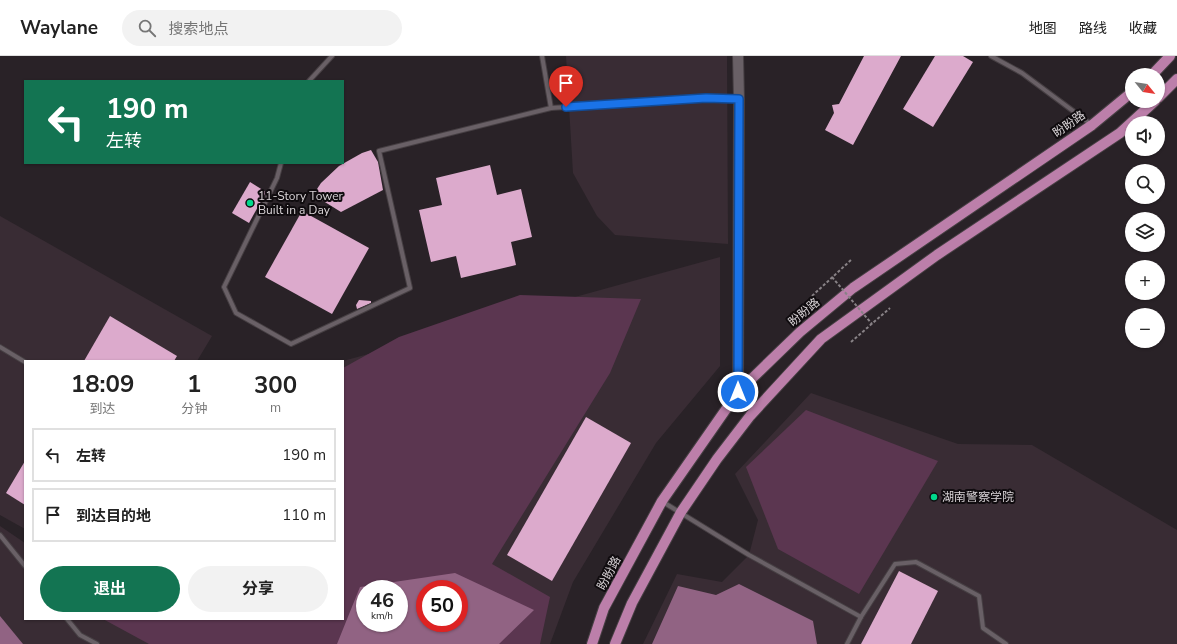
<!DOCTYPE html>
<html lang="zh">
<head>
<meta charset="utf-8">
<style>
  body { margin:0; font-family:"Nunito Sans","Noto Sans SC",sans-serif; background:#f2f2f2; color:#222; height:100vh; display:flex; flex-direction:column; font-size:15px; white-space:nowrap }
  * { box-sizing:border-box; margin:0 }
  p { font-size:13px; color:#767676 }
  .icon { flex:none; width:22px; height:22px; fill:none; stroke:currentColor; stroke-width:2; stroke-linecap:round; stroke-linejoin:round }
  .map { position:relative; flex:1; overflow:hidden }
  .panel { position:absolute; left:24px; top:304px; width:320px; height:260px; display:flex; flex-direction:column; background:#fff; border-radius:0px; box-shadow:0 1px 3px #0004 }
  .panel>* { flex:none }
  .hud { position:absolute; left:24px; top:24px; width:320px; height:84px; border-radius:0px; box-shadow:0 1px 3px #0004; background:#137452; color:#fff; overflow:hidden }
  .needle { width:26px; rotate:120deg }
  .buttons { position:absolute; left:1125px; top:12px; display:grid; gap:8px }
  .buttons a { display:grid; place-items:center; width:40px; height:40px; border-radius:50%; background:#fff; box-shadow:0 1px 3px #0004; font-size:20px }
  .speed { position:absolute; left:356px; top:524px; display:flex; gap:8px; font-size:20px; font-weight:700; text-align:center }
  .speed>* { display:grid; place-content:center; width:52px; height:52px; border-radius:50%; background:#fff; box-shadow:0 1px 3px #0004; line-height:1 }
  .speed small { font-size:10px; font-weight:400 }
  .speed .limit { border:6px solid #d22; background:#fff; color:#111 }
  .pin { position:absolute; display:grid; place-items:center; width:34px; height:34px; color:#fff; margin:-41px -17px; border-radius:50% 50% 50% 0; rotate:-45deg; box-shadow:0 0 4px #0007 }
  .pin .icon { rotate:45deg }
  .me { position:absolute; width:44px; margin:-22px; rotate:0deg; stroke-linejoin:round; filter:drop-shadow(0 0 3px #0008) }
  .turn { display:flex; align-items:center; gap:14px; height:84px; padding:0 16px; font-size:18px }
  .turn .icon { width:52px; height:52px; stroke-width:2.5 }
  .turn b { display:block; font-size:28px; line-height:34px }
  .eta { display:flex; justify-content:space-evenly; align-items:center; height:68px; text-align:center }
  .eta b { font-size:24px; font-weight:700; line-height:28px }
  .button { display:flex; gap:8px; margin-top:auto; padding:8px 16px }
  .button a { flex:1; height:46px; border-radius:24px; background:#137452; color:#fff; font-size:16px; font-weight:700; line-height:46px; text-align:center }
  .button a+a { background:#f2f2f2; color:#222 }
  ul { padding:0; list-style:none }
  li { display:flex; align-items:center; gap:12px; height:54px; margin:0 8px 6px; padding:0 8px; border:2px solid #e0e0e0; border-radius:0px }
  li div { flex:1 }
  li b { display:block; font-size:15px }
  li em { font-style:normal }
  header { display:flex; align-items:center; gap:24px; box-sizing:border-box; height:56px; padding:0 20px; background:#fff; border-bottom:1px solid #e0e0e0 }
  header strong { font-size:19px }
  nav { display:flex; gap:22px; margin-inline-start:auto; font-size:14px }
  .search { width:280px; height:36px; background:#f2f2f2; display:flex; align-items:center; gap:10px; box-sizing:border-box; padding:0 14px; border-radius:22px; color:#767676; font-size:15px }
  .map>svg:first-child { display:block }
  .built { fill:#392c34; fill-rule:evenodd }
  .green { fill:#5b3650; fill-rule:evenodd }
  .water { fill:#916383; fill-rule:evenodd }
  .building { fill:#dcaacc }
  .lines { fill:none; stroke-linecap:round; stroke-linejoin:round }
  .service-casing { stroke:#463f43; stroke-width:6 }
  .secondary-casing { stroke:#463f43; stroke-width:12 }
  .primary-casing { stroke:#463f43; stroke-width:12 }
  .path { stroke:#888286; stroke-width:2; stroke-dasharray:3 2; stroke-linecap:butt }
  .service { stroke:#696066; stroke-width:4 }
  .secondary { stroke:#696066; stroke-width:10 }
  .primary { stroke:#bc7faa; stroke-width:10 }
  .path-bridge { stroke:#888286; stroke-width:2; stroke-dasharray:3 2; stroke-linecap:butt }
  .route-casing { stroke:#114b97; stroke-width:10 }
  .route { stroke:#1a73e8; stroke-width:7 }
  .poi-dot { fill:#00d98c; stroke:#100c0f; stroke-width:1.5 }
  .labels { text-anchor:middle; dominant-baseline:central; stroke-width:4; stroke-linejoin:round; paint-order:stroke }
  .street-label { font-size:12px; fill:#d9d4d7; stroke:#100c0f }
  .poi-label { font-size:12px; fill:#d9d4d7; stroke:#100c0f; text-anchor:start }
</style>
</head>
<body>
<header>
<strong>Waylane</strong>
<div class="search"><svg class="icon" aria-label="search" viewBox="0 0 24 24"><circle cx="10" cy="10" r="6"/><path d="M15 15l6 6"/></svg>搜索地点</div>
<nav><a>地图</a><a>路线</a><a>收藏</a></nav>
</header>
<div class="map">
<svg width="1177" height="588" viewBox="0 0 1177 588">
  <rect width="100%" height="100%" fill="#292227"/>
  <g class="built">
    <polygon points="566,0 727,0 728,188 615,179 597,160 573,117"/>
    <polygon points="0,160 212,280 197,305 25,305 25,473 0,459"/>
    <path d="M720 201V310L656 387 573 526 550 588H0V470L25 487V563H343V305ZM365 533H399V567H365ZM425 533H459V567H425Z"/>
    <polygon points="811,337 958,388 1032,389 1177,474 1177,588 643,588 677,518 722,526 749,499 758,464 735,418"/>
  </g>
  <g class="green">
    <path d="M520 239 641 243 610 317 492 508 550 541 540 588H149L103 563H343V312L399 281ZM365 533H399V567H365ZM425 533H459V567H425Z"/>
    <polygon points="806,354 938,405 859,538 778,493 746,411"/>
  </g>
  <g class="water">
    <path d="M455 517 534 554 499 588H337L360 531ZM365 533H399V567H365ZM425 533H459V567H425Z"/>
    <polygon points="739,528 813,565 817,588 652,588 678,530 716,539"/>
    <polygon points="0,560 23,588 0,588"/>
  </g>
  <g class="building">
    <polygon points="864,0 901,0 853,89 825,74 834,57 832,49 839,48"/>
    <polygon points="935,0 963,0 973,6 933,71 903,53"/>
    <polygon points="371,94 378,106 383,134 341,156 320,143 315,136 321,127 339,110 362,97"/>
    <polygon points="490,109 497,139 521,133 532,181 511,186 516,209 461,222 456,200 431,206 419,154 442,149 436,122"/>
    <polygon points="250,126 266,136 249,167 232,157"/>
    <polygon points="302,155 369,192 332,258 265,221"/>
    <polygon points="359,244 371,245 371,247 357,253 356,249"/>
    <polygon points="110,260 177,300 174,305 84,305"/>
    <polygon points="586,361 631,387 552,525 507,499"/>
    <polygon points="25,405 25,449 6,437"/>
    <polygon points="899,515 938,535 911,588 861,588"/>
  </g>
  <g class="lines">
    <g class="service-casing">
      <g id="service">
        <polyline points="542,0 551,52"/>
        <polyline points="991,0 1022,17 1092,69"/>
        <polyline points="309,25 332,0"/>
        <polyline points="281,107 277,122 224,231 236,257 291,288 410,232 379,95 551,52 706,42 739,43"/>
        <polyline points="0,291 25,306"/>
        <polyline points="663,446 749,499 861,561"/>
        <polyline points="0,479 25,510"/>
        <polyline points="67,563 80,579 97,588"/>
        <polyline points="847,588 861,561 895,508 916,506 979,540 983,572 1006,588"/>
      </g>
    </g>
    <g class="secondary-casing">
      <polyline id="secondary" points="738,0 739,43 738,336"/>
    </g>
    <g class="primary-casing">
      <g id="primary">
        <polyline points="1152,19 1170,0"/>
        <polyline points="1158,42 1177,23"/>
        <polyline points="592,588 604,552 662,445 738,336 800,276 853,232 1092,69 1132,36"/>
        <polyline points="615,588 632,547 681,456 717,403 750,360 821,283 937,199 1120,77 1155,45"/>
      </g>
    </g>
    <g class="path">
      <polyline points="812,240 851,204"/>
      <polyline points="851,286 890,252"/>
    </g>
    <use href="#service" class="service"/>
    <use href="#secondary" class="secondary"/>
    <use href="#primary" class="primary"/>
    <polyline class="path-bridge" points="832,221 872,268"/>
  </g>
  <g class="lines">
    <g class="route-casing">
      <polyline id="route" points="566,51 706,42 739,43 738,336"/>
    </g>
    <use href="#route" class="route"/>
  </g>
  <g class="poi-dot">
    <circle cx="250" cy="147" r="4"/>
    <circle cx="934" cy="441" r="4"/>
  </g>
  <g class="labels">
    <g class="street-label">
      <text transform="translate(1069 68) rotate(-35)">盼盼路</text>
      <text transform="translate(804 256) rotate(-40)">盼盼路</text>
      <text transform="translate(609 517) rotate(-62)">盼盼路</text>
    </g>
    <g class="poi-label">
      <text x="258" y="140">11-Story Tower<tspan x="258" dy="14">Built in a Day</tspan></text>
      <text x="942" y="441">湖南警察学院</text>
    </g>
  </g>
</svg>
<div class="buttons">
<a><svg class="needle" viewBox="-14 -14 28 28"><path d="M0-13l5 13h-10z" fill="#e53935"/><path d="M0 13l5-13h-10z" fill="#767676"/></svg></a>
<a><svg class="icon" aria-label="sound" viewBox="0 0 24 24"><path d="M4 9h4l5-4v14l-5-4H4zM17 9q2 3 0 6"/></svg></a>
<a><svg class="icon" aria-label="search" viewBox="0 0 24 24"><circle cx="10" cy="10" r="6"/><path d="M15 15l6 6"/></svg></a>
<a><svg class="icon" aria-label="layers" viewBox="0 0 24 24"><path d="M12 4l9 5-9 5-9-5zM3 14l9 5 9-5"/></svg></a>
<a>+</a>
<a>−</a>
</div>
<div class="speed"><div>46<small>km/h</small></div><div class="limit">50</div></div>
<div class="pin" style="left:566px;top:51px;background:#d93025"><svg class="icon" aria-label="arrive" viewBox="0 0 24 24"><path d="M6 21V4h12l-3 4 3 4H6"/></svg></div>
<svg class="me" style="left:738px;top:336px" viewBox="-20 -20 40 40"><circle r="17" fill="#1a73e8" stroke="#fff" stroke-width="3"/><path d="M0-11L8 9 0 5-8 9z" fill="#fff"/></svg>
<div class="hud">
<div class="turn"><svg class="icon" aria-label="left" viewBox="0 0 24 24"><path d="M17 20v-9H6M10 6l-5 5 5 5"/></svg><div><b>190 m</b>左转</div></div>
</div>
<section class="panel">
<div class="eta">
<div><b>18:09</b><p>到达</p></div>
<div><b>1</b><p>分钟</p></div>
<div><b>300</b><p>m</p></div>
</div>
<ul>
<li><svg class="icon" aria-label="left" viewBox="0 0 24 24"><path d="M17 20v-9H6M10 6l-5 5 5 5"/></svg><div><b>左转</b></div><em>190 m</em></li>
<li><svg class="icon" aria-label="arrive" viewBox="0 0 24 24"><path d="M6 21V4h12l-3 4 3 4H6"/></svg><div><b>到达目的地</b></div><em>110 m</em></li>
</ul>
<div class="button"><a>退出</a><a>分享</a></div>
</section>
</div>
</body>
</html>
